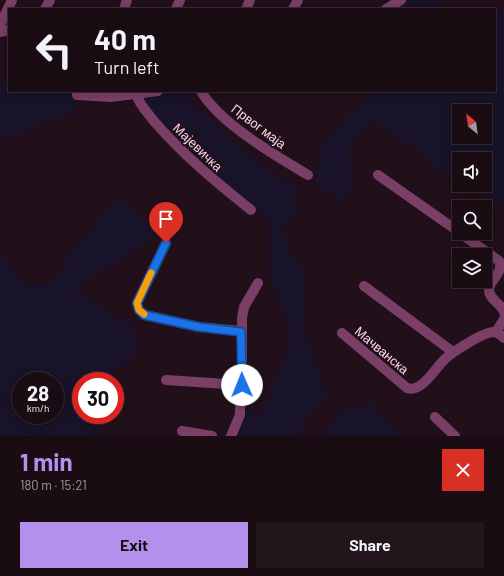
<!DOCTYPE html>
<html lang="en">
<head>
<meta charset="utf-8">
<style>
  body { margin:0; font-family:Barlow,sans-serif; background:#22151c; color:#f1f3f6; height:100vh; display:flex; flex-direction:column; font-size:15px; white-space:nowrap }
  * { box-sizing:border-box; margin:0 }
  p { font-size:13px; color:#9f9ba0 }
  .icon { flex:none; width:22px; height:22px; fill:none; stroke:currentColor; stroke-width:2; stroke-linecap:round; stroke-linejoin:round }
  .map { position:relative; height:436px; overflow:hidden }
  .panel { display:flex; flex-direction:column; background:#190c13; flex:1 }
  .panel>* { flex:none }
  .banner { position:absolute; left:8px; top:8px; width:488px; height:84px; border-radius:0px; box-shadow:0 2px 10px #0003,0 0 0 1px #372c33; background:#190c13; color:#f1f3f6; overflow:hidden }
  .needle { width:26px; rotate:331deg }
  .fabs { position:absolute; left:452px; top:104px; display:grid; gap:8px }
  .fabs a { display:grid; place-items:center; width:40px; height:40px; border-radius:0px; background:#190c13; box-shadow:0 2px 10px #0003,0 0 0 1px #372c33; font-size:20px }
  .speed { position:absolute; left:12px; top:372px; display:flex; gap:8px; font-size:20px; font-weight:700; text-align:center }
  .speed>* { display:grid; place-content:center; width:52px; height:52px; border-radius:50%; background:#190c13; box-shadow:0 2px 10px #0003,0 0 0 1px #372c33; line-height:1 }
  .speed small { font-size:10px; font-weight:400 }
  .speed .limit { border:6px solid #d22; background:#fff; color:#111 }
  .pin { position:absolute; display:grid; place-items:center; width:34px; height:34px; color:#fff; margin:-41px -17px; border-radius:50% 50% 50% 0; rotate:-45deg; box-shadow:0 0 4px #0007 }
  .pin .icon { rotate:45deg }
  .me { position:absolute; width:44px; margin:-22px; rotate:359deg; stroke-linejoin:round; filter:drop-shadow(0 0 3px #0008) }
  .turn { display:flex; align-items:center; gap:14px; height:84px; padding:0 20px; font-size:18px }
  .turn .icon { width:52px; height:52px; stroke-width:2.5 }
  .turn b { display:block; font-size:28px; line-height:34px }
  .round { display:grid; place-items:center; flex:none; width:42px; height:42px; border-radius:0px; background:#22151c }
  .overview { display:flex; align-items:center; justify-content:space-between; height:68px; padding:0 20px }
  h1 { font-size:24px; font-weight:700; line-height:30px; color:#b390ed }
  .primary-button { display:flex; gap:8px; margin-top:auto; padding:8px 20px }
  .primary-button a { flex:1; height:46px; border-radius:0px; background:#b390ed; color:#111; font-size:16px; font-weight:700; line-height:46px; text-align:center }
  .primary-button a+a { background:#22151c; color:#f1f3f6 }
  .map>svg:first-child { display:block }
  .green { fill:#19132a; fill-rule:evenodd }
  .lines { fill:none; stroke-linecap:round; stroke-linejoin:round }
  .minor { stroke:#7b3f67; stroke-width:10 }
  .route-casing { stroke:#114b97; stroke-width:10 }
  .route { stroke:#1a73e8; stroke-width:7 }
  .slow { stroke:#f59e0b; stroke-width:7 }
  .labels { text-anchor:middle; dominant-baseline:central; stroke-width:4; stroke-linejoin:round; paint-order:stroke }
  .street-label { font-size:13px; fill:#fbd4eb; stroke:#211019 }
</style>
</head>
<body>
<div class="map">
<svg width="504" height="436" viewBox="0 0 504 436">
  <rect width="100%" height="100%" fill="#211019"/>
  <g class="green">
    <polygon points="401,0 437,0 444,9 386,9"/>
    <path d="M504 10V206L474 185H485V159H459V178L435 168 417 149 372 119 349 147 353 181 343 203 315 183 321 149 345 118 374 91H495V19ZM459 111H485V137H459Z"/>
    <polygon points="9,80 9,91 79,91 77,95 76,113 46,122 13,137 0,139 0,84"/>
    <polygon points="158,91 184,91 194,105 239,146 273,174 301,190 291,200 302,210 282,225 289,250 306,268 304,336 315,358 328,397 303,424 299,436 231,436 240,409 262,413 276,376 288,353 290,326 270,277 270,221 178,148 136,94"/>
    <path d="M117 197 162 232 75 289 132 326 139 351 115 372 113 381H81V415H105L102 427V436H0V250L23 284H49L74 250ZM21 381H55V415H21Z"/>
    <path d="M371 399C377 415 390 425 402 436H324L342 410 360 409Z"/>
  </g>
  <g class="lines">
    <g class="minor">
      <polyline points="45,9 50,0"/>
      <polyline points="124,9 127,0"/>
      <polyline points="176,9 180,0"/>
      <polyline points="246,9 250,0"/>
      <polyline points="293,9 298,0"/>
      <polyline points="386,9 401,0"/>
      <polyline points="0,25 12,0"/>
      <polyline points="0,32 9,30"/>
      <path d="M201 91C206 101 215 109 223 117 249 140 278 157 308 175"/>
      <path d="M136 94C139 104 147 112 153 120 182 154 216 182 251 210"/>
      <polyline points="77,95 111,97 158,91"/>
      <polyline points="378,175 459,232"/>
      <path d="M460 233 499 261C504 273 491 278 489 289 488 299 501 303 504 312"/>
      <polyline points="166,243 137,303 139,310 145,315 199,327 241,331"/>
      <polyline points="364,286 453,352"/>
      <polyline points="496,332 504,319"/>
      <path d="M342 333 407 388C422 393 435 368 445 359 452 352 484 332 493 332 498 332 501 335 504 338"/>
      <polyline points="166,380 242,385"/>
      <polyline points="435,417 455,436"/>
      <polyline points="182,431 212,436"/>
      <polyline points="231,436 240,415 240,409 242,385 242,318 244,307 258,283"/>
    </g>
  </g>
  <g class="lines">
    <g class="route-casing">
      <polyline id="route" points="166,243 137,303 139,310 144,315 199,327 241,332 242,385"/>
    </g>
    <use href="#route" class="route"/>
    <polyline class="slow" points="144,314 139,310 137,303 151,273"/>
  </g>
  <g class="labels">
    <g class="street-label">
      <text transform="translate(259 126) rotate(37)">Првог маја</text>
      <text transform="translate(198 147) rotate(44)">Мајевичка</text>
      <text transform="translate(382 350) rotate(40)">Мачванска</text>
    </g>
  </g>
</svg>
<div class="fabs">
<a><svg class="needle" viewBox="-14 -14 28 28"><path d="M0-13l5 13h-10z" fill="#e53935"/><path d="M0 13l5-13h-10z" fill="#9f9ba0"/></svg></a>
<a><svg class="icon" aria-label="sound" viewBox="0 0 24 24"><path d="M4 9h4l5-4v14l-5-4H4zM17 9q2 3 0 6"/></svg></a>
<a><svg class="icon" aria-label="search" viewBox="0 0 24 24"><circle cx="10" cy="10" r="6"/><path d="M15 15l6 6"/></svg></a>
<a><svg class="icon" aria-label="layers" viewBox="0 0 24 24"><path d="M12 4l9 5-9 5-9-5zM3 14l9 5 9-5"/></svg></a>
</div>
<div class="speed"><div>28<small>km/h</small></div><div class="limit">30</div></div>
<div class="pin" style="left:166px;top:243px;background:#d93025"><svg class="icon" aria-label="arrive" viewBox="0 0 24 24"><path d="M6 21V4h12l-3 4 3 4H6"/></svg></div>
<svg class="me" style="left:242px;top:385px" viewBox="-20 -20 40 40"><circle r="19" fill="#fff"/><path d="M0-13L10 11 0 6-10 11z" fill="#1a73e8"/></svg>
<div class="banner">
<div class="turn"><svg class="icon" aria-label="left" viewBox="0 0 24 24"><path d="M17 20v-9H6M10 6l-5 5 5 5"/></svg><div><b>40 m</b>Turn left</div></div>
</div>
</div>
<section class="panel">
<div class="overview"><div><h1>1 min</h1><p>180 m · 15:21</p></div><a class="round" style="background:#d93025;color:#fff"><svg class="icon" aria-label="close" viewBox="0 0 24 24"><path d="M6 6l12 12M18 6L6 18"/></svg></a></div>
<div class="primary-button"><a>Exit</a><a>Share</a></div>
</section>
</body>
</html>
